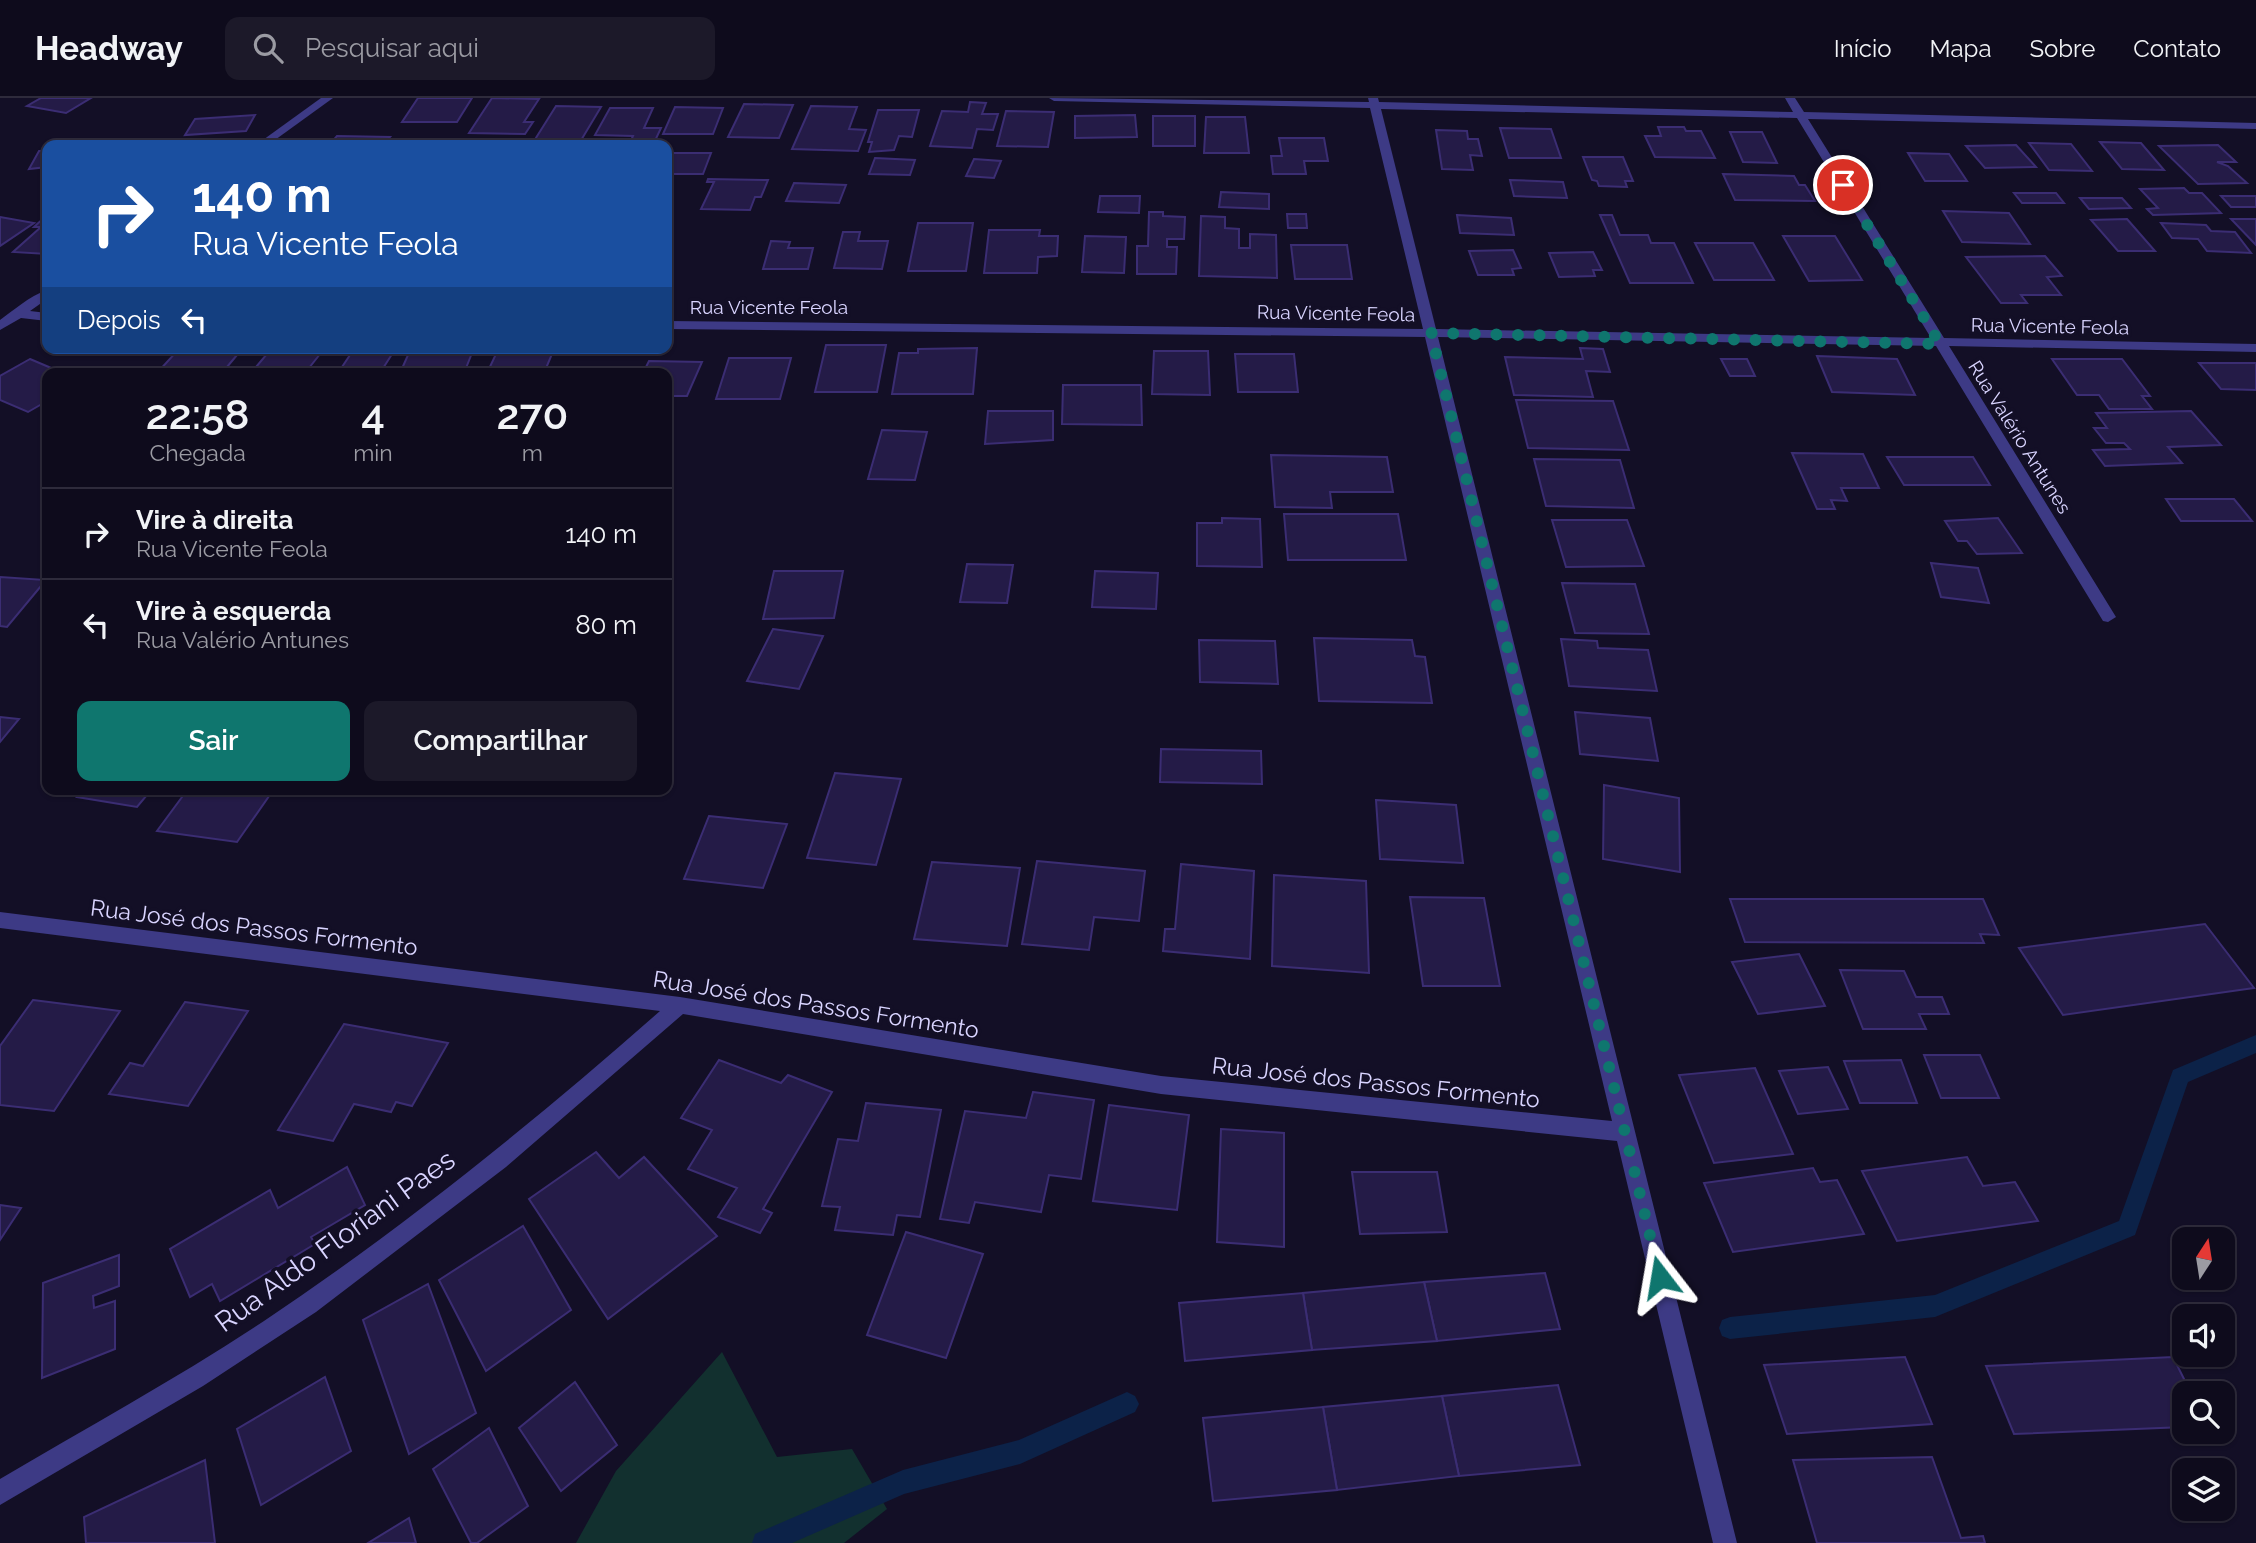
<!DOCTYPE html>
<html lang="pt">
<head>
<meta charset="utf-8">
<style>
  body { margin:0; font-family:Raleway,sans-serif; background:#1c1929; color:#f1f3f6; height:100vh; display:flex; flex-direction:column; font-size:26px; white-space:nowrap }
  * { box-sizing:border-box; margin:0 }
  p { font-size:23px; color:#9b9ba3 }
  .icon { flex:none; width:38px; height:38px; fill:none; stroke:currentColor; stroke-width:2; stroke-linecap:round; stroke-linejoin:round }
  .map { position:relative; flex:1; overflow:hidden }
  .drawer { position:absolute; left:42px; top:270px; width:630px; height:427px; display:flex; flex-direction:column; background:#0e0b1c; border-radius:14px; box-shadow:0 2px 5px #0004,0 0 0 2px #2e2b3b }
  .drawer>* { flex:none }
  .top-card { position:absolute; left:42px; top:42px; width:630px; height:214px; border-radius:14px; box-shadow:0 2px 5px #0004,0 0 0 2px #2e2b3b; background:#1a4fa0; color:#fff; overflow:hidden }
  .needle { width:46px; rotate:12deg }
  .controls { position:absolute; left:2172px; top:1129px; display:grid; gap:14px }
  .controls a { display:grid; place-items:center; width:63px; height:63px; border-radius:14px; background:#0e0b1c; box-shadow:0 2px 5px #0004,0 0 0 2px #2e2b3b; font-size:35px }
  .pin { position:absolute; display:grid; place-items:center; width:60px; height:60px; color:#fff; margin:-30px; border:4px solid #fff; border-radius:50%; box-shadow:0 2px 7px #0007 }
  .me { position:absolute; width:77px; margin:-38px; rotate:346deg; stroke-linejoin:round; filter:drop-shadow(0 0 5px #0008) }
  .turn { display:flex; align-items:center; gap:24px; height:147px; padding:0 35px; font-size:32px }
  .turn .icon { width:91px; height:91px; stroke-width:2.5 }
  .turn b { display:block; font-size:49px; line-height:60px }
  .then { display:flex; align-items:center; height:66px; padding:0 35px; background:#0003; gap:14px; font-size:26px }
  .eta { display:flex; justify-content:space-evenly; align-items:center; height:119px; text-align:center }
  .eta b { font-size:42px; font-weight:600; line-height:49px }
  .cta { display:flex; gap:14px; margin-top:auto; padding:14px 35px }
  .cta a { flex:1; height:80px; border-radius:14px; background:#0f766e; color:#fff; font-size:28px; font-weight:600; line-height:80px; text-align:center }
  .cta a+a { background:#1c1929; color:#f1f3f6 }
  ul { padding:0; list-style:none }
  li { display:flex; align-items:center; gap:21px; height:91px; padding:0 35px; border-top:2px solid #2e2b3b }
  li div { flex:1 }
  li b { display:block; font-size:26px }
  li em { font-style:normal }
  header { display:flex; align-items:center; gap:42px; box-sizing:border-box; height:98px; padding:0 35px; background:#0e0b1c; border-bottom:2px solid #2e2b3b }
  header strong { font-size:33px }
  nav { display:flex; gap:38px; margin-inline-start:auto; font-size:24px }
  .search { width:490px; height:63px; background:#1c1929; display:flex; align-items:center; gap:18px; box-sizing:border-box; padding:0 24px; border-radius:14px; color:#9b9ba3; font-size:26px }
  .map>svg:first-child { display:block }
  .green { fill:#12302f }
  .lines { fill:none; stroke-linecap:round; stroke-linejoin:round }
  .stream { fill:#0c2248; fill-rule:evenodd }
  .building { fill:#241b47; stroke:#3b2d73; stroke-width:2 }
  .minor { fill:#3d3a85; fill-rule:evenodd }
  .route { stroke:#0f766e; stroke-width:12; stroke-dasharray:0 21.6 }
  .labels { text-anchor:middle; dominant-baseline:central; stroke-width:7; stroke-linejoin:round; paint-order:stroke }
  .far-street-label { font-size:19px; fill:#d9d4ff; stroke:#130f26 }
  .street-label { font-size:23px; fill:#d9d4ff; stroke:#130f26 }
  .near-street-label { font-size:28px; fill:#d9d4ff; stroke:#130f26 }
</style>
</head>
<body>
<header>
<strong>Headway</strong>
<div class="search"><svg class="icon" aria-label="search" viewBox="0 0 24 24"><circle cx="10" cy="10" r="6"/><path d="M15 15l6 6"/></svg>Pesquisar aqui</div>
<nav><a>Início</a><a>Mapa</a><a>Sobre</a><a>Contato</a></nav>
</header>
<div class="map">
<svg width="2256" height="1445" viewBox="0 0 2256 1445">
  <rect width="100%" height="100%" fill="#130f26"/>
  <polygon class="green" points="722,1254 777,1359 852,1351 887,1411 844,1445 576,1445 616,1373"/>
  <g class="lines">
    <g class="stream">
      <polygon points="2256,937 2256,955 2188,984 2135,1137 1935,1219 1730,1241 1722,1238 1719,1230 1722,1222 1730,1219 1935,1197 2119,1123 2173,972"/>
      <polygon points="1127,1294 1135,1298 1139,1306 1135,1314 1020,1366 904,1396 792,1445 752,1445 755,1436 903,1372 1019,1342"/>
    </g>
  </g>
  <g class="building">
    <polygon points="41,0 91,0 66,15 27,8"/>
    <polygon points="418,0 472,0 457,24 402,24"/>
    <polygon points="492,0 539,1 524,24 533,24 525,36 469,35"/>
    <polygon points="970,4 986,5 982,16 998,16 993,32 977,31 972,50 930,48 942,13 968,14"/>
    <polygon points="744,6 793,7 779,40 728,39"/>
    <polygon points="556,8 601,9 580,44 534,43"/>
    <polygon points="811,8 857,9 849,31 866,32 858,53 792,51"/>
    <polygon points="675,9 723,10 713,36 663,36"/>
    <polygon points="610,10 653,10 644,30 661,30 653,47 629,47 633,38 595,37"/>
    <polygon points="878,12 919,12 912,39 899,38 894,52 869,54 872,44 868,44"/>
    <polygon points="1006,13 1054,14 1048,49 997,48"/>
    <polygon points="255,17 246,33 185,37 195,21"/>
    <polygon points="1135,17 1137,39 1075,40 1075,18"/>
    <rect x="1153" y="18" width="42" height="30"/>
    <polygon points="1206,19 1245,19 1249,55 1204,55"/>
    <polygon points="1658,29 1684,29 1686,33 1701,33 1715,60 1655,59 1645,38 1661,38"/>
    <polygon points="1500,30 1551,31 1561,60 1509,60"/>
    <polygon points="1436,32 1467,33 1468,41 1478,41 1482,58 1470,57 1473,72 1442,71"/>
    <polygon points="1730,34 1762,34 1777,65 1743,64"/>
    <polygon points="337,38 390,39 383,47 329,47"/>
    <polygon points="1279,40 1324,40 1328,63 1304,63 1306,76 1273,76 1271,58 1282,58"/>
    <polygon points="2100,44 2141,45 2164,72 2122,71"/>
    <polygon points="2029,45 2071,46 2092,73 2049,72"/>
    <polygon points="2016,47 2036,69 1985,70 1966,48"/>
    <polygon points="2218,47 2236,64 2217,64 2228,68 2247,85 2198,86 2159,48"/>
    <polygon points="39,53 47,53 47,69 29,71"/>
    <polygon points="667,55 711,55 703,76 667,76"/>
    <polygon points="1908,55 1949,56 1967,83 1925,83"/>
    <polygon points="1583,59 1623,59 1633,83 1625,83 1627,89 1599,88 1597,83 1592,82"/>
    <polygon points="875,60 915,62 910,77 869,76"/>
    <polygon points="974,61 1001,63 994,80 966,78"/>
    <polygon points="1723,76 1794,78 1799,87 1805,87 1815,103 1735,102"/>
    <polygon points="708,81 768,82 761,99 755,99 750,112 701,111 714,84 707,84"/>
    <polygon points="1510,82 1563,84 1567,100 1514,98"/>
    <polygon points="794,85 846,87 839,105 786,103"/>
    <polygon points="2184,90 2189,95 2202,95 2221,115 2153,117 2147,111 2158,110 2140,91"/>
    <polygon points="1221,94 1269,96 1269,111 1219,109"/>
    <polygon points="2014,95 2056,95 2064,105 2022,105"/>
    <polygon points="1100,98 1140,98 1139,115 1098,114"/>
    <polygon points="2221,98 2256,98 2256,109 2231,109"/>
    <polygon points="2080,100 2122,100 2131,110 2089,111"/>
    <polygon points="1943,113 2009,115 2030,146 1962,144"/>
    <polygon points="1149,114 1163,114 1163,118 1185,119 1184,141 1167,141 1167,149 1177,149 1176,176 1137,176 1137,148 1148,148"/>
    <polygon points="1287,116 1306,116 1307,130 1288,130"/>
    <polygon points="47,117 47,156 13,154 41,129 34,129"/>
    <polygon points="1457,117 1511,120 1514,137 1460,135"/>
    <polygon points="1600,117 1612,117 1620,137 1648,137 1651,145 1674,145 1693,185 1630,185"/>
    <polygon points="1201,118 1225,119 1225,130 1239,131 1239,150 1250,150 1250,136 1276,137 1277,180 1199,178"/>
    <polygon points="0,119 34,125 0,148"/>
    <polygon points="2127,121 2155,153 2118,153 2091,122"/>
    <polygon points="2231,121 2256,121 2256,147"/>
    <polygon points="918,125 973,125 966,173 908,173"/>
    <polygon points="2161,125 2206,127 2211,133 2235,134 2251,155 2207,153 2198,141 2172,140"/>
    <polygon points="989,132 1040,132 1039,138 1058,138 1057,158 1038,159 1037,175 984,175"/>
    <polygon points="843,134 860,134 858,143 888,143 882,171 834,170"/>
    <polygon points="1085,138 1126,139 1124,175 1082,174"/>
    <polygon points="1783,138 1835,138 1862,182 1809,183"/>
    <polygon points="771,143 790,144 788,150 813,150 808,171 763,171"/>
    <polygon points="1695,145 1753,145 1774,182 1714,182"/>
    <polygon points="1291,147 1347,147 1352,181 1295,181"/>
    <polygon points="1513,152 1521,170 1512,171 1514,177 1478,177 1469,153"/>
    <polygon points="1593,154 1602,172 1593,172 1595,178 1559,179 1549,155"/>
    <polygon points="2045,158 2062,178 2047,179 2061,197 2021,197 2027,205 2001,205 1966,159"/>
    <polygon points="826,247 886,247 877,294 815,294"/>
    <polygon points="272,250 302,250 324,251 305,275 251,275"/>
    <polygon points="977,250 973,296 892,296 899,255 918,255 918,251"/>
    <polygon points="1580,250 1603,251 1610,274 1586,273 1593,299 1514,297 1505,259 1583,261"/>
    <polygon points="354,251 394,253 380,275 338,275"/>
    <polygon points="177,253 237,257 222,275 157,275"/>
    <polygon points="1154,253 1208,253 1210,297 1152,296"/>
    <polygon points="472,255 464,275 400,275 408,257"/>
    <polygon points="496,256 552,256 544,275 487,275"/>
    <polygon points="1235,256 1294,256 1298,294 1238,294"/>
    <polygon points="1817,258 1897,261 1915,297 1832,294"/>
    <polygon points="729,260 791,260 780,301 716,301"/>
    <polygon points="30,261 63,275 47,275 47,303 28,314 0,302 0,278"/>
    <polygon points="1721,261 1747,261 1755,278 1730,278"/>
    <polygon points="2052,261 2122,261 2150,298 2142,298 2152,311 2109,311 2099,297 2077,297"/>
    <polygon points="649,263 702,264 687,298 667,298 667,275 643,275"/>
    <polygon points="2199,265 2256,265 2256,292 2221,291"/>
    <polygon points="1063,287 1141,287 1142,327 1062,326"/>
    <polygon points="1516,302 1613,303 1629,352 1528,350"/>
    <polygon points="988,313 1053,313 1053,342 985,346"/>
    <polygon points="2191,313 2221,347 2168,349 2182,365 2105,368 2093,352 2130,351 2124,345 2106,345 2094,330 2107,330 2096,315"/>
    <polygon points="882,332 927,334 915,382 868,381"/>
    <polygon points="1792,355 1863,356 1879,390 1841,390 1847,403 1831,402 1835,411 1817,411"/>
    <polygon points="1271,357 1387,359 1393,394 1330,394 1332,410 1275,409"/>
    <polygon points="1887,359 1973,359 1990,387 1904,387"/>
    <polygon points="1534,361 1620,362 1634,410 1546,408"/>
    <polygon points="2166,401 2234,401 2252,423 2181,423"/>
    <polygon points="1284,416 1398,416 1406,462 1288,462"/>
    <polygon points="1222,420 1260,421 1262,469 1197,468 1197,425 1222,425"/>
    <polygon points="1998,420 2022,455 1977,456 1967,443 1958,443 1945,423"/>
    <polygon points="1552,422 1627,422 1644,468 1566,469"/>
    <polygon points="1931,465 1978,470 1989,505 1941,499"/>
    <polygon points="967,466 1013,467 1007,505 960,504"/>
    <polygon points="774,473 843,473 834,520 763,521"/>
    <polygon points="1095,473 1158,475 1156,511 1092,509"/>
    <polygon points="0,479 46,482 7,529 0,528"/>
    <polygon points="1562,485 1635,486 1649,536 1575,535"/>
    <polygon points="773,531 823,538 799,591 747,583"/>
    <polygon points="1314,540 1412,542 1415,558 1425,559 1432,605 1319,603"/>
    <polygon points="1561,541 1597,543 1598,550 1648,552 1657,593 1569,588"/>
    <polygon points="1199,542 1275,543 1278,586 1200,584"/>
    <polygon points="1575,614 1650,620 1658,663 1580,656"/>
    <polygon points="0,619 19,621 0,644"/>
    <polygon points="1161,651 1261,653 1262,686 1160,684"/>
    <polygon points="835,675 901,681 876,767 807,760"/>
    <polygon points="1604,687 1679,700 1680,774 1603,761"/>
    <polygon points="84,691 152,691 137,709 77,699"/>
    <polygon points="188,691 274,691 237,744 157,733"/>
    <polygon points="1376,702 1456,707 1463,765 1380,761"/>
    <polygon points="709,718 787,726 763,790 684,781"/>
    <polygon points="1037,763 1145,773 1139,823 1094,819 1089,852 1022,846"/>
    <polygon points="932,764 1020,770 1007,848 914,841"/>
    <polygon points="1181,766 1254,773 1250,861 1163,853 1165,831 1175,831"/>
    <polygon points="1274,777 1366,783 1369,875 1272,868"/>
    <polygon points="1410,799 1484,800 1500,888 1423,888"/>
    <polygon points="1730,801 1983,801 1999,837 1980,836 1984,845 1745,844"/>
    <polygon points="2205,826 2254,890 2063,917 2019,850"/>
    <polygon points="1799,856 1825,908 1758,916 1732,864"/>
    <polygon points="1840,872 1904,873 1916,899 1942,899 1949,916 1919,916 1926,931 1863,931"/>
    <polygon points="33,902 120,913 54,1013 0,1007 0,948"/>
    <polygon points="185,904 248,913 188,1008 109,996 130,965 143,968"/>
    <polygon points="344,926 448,945 412,1008 396,1004 391,1014 354,1006 333,1043 278,1032"/>
    <polygon points="1924,957 1980,957 1999,1000 1941,1000"/>
    <polygon points="719,962 781,985 788,977 832,994 763,1111 772,1115 760,1135 718,1119 737,1090 688,1071 712,1032 681,1020"/>
    <polygon points="1901,962 1917,1005 1860,1005 1844,963"/>
    <polygon points="1828,969 1848,1011 1798,1016 1779,973"/>
    <polygon points="1755,970 1793,1056 1714,1065 1679,977"/>
    <polygon points="1033,994 1094,1002 1081,1081 1049,1077 1041,1114 975,1104 969,1125 940,1121 965,1013 1026,1020"/>
    <polygon points="866,1005 941,1012 920,1119 897,1117 893,1137 835,1132 840,1109 822,1108 838,1041 858,1043"/>
    <polygon points="1109,1007 1189,1017 1177,1112 1093,1103"/>
    <polygon points="1221,1031 1284,1035 1284,1149 1217,1144"/>
    <polygon points="596,1054 619,1080 644,1059 717,1138 608,1221 529,1101"/>
    <polygon points="1967,1059 1983,1088 2015,1084 2038,1123 1897,1143 1862,1073"/>
    <polygon points="347,1069 365,1107 311,1139 315,1146 220,1203 212,1186 190,1199 170,1151 270,1092 278,1110"/>
    <polygon points="1813,1070 1820,1084 1837,1082 1864,1136 1733,1154 1704,1085"/>
    <polygon points="1352,1074 1437,1074 1447,1134 1360,1136"/>
    <polygon points="0,1107 21,1110 0,1142"/>
    <polygon points="523,1128 571,1212 486,1273 439,1182"/>
    <polygon points="906,1134 983,1156 946,1260 867,1237"/>
    <polygon points="119,1157 119,1188 93,1198 94,1210 115,1203 115,1251 42,1280 43,1185"/>
    <polygon points="1545,1175 1560,1231 1437,1243 1424,1184"/>
    <polygon points="1424,1184 1437,1243 1312,1252 1303,1195"/>
    <polygon points="428,1186 476,1315 409,1356 363,1222"/>
    <polygon points="1303,1195 1312,1252 1185,1263 1179,1205"/>
    <polygon points="1905,1259 1932,1326 1787,1336 1764,1267"/>
    <polygon points="2173,1259 2191,1295 2184,1295 2184,1329 2014,1336 1986,1268"/>
    <polygon points="325,1279 351,1353 261,1407 237,1331"/>
    <polygon points="575,1284 617,1347 561,1393 519,1330"/>
    <polygon points="1558,1287 1580,1367 1459,1378 1442,1298"/>
    <polygon points="1442,1298 1459,1378 1337,1392 1323,1309"/>
    <polygon points="1323,1309 1337,1392 1213,1403 1203,1320"/>
    <polygon points="489,1330 528,1408 477,1445 471,1445 433,1371"/>
    <polygon points="1932,1359 1961,1440 1983,1438 1985,1445 1817,1445 1793,1362"/>
    <polygon points="205,1362 215,1445 86,1445 84,1419"/>
    <polygon points="409,1420 416,1445 368,1445"/>
  </g>
  <g class="lines">
    <g class="minor">
      <polygon points="321,0 333,0 268,47 256,47"/>
      <path d="M1049 0 1369 4 1368 0H1378L1379 4 1793 14 1785 0H1795L1804 14 2256 25V31L1808 21 1944 240 2256 246V254L1949 248 2116 519 2108 524 2103 523 1936 248 1438 239 1737 1445H1713L1617 1043 1161 996 683 916 506 1069 316 1214 203 1288 0 1407V1381C88 1329 178 1280 264 1223 403 1130 534 1024 660 913L0 830V814L680 899 1161 978 1612 1023 1425 239 667 231V223L1423 231 1370 10 1054 3ZM1381 11 1797 20 1931 240 1436 231Z"/>
      <path d="M47 192V201L30 213 47 215V223L21 220 0 232V222C13 213 29 198 47 192Z"/>
    </g>
  </g>
  <g class="lines">
    <polyline class="route" points="1660,1179 1431,235 1940,246 1843,87"/>
  </g>
  <g class="labels">
    <g class="far-street-label">
      <text x="769" y="209">Rua Vicente Feola</text>
      <text transform="translate(1336 215) rotate(1)">Rua Vicente Feola</text>
      <text transform="translate(2050 228) rotate(1)">Rua Vicente Feola</text>
      <text transform="translate(2020 339) rotate(58)">Rua Valério Antunes</text>
    </g>
    <g class="street-label">
      <text transform="translate(254 829) rotate(7)">Rua José dos Passos Formento</text>
      <text transform="translate(816 906) rotate(9)">Rua José dos Passos Formento</text>
      <text transform="translate(1376 984) rotate(6)">Rua José dos Passos Formento</text>
    </g>
    <g class="near-street-label">
      <text transform="translate(335 1143) rotate(-36)">Rua Aldo Floriani Paes</text>
    </g>
  </g>
</svg>
<div class="controls">
<a><svg class="needle" viewBox="-14 -14 28 28"><path d="M0-13l5 13h-10z" fill="#e53935"/><path d="M0 13l5-13h-10z" fill="#9b9ba3"/></svg></a>
<a><svg class="icon" aria-label="sound" viewBox="0 0 24 24"><path d="M4 9h4l5-4v14l-5-4H4zM17 9q2 3 0 6"/></svg></a>
<a><svg class="icon" aria-label="search" viewBox="0 0 24 24"><circle cx="10" cy="10" r="6"/><path d="M15 15l6 6"/></svg></a>
<a><svg class="icon" aria-label="layers" viewBox="0 0 24 24"><path d="M12 4l9 5-9 5-9-5zM3 14l9 5 9-5"/></svg></a>
</div>
<div class="pin" style="left:1843px;top:87px;background:#d93025"><svg class="icon" aria-label="arrive" viewBox="0 0 24 24"><path d="M6 21V4h12l-3 4 3 4H6"/></svg></div>
<svg class="me" style="left:1660px;top:1179px" viewBox="-20 -20 40 40"><path d="M0-17L14 15 0 8-14 15z" fill="#0f766e" stroke="#fff" stroke-width="4"/></svg>
<div class="top-card">
<div class="turn"><svg class="icon" aria-label="right" viewBox="0 0 24 24"><path d="M7 20v-9h11M14 6l5 5-5 5"/></svg><div><b>140 m</b>Rua Vicente Feola</div></div>
<div class="then">Depois<svg class="icon" aria-label="left" viewBox="0 0 24 24"><path d="M17 20v-9H6M10 6l-5 5 5 5"/></svg></div>
</div>
<section class="drawer">
<div class="eta">
<div><b>22:58</b><p>Chegada</p></div>
<div><b>4</b><p>min</p></div>
<div><b>270</b><p>m</p></div>
</div>
<ul>
<li><svg class="icon" aria-label="right" viewBox="0 0 24 24"><path d="M7 20v-9h11M14 6l5 5-5 5"/></svg><div><b>Vire à direita</b><p>Rua Vicente Feola</p></div><em>140 m</em></li>
<li><svg class="icon" aria-label="left" viewBox="0 0 24 24"><path d="M17 20v-9H6M10 6l-5 5 5 5"/></svg><div><b>Vire à esquerda</b><p>Rua Valério Antunes</p></div><em>80 m</em></li>
</ul>
<div class="cta"><a>Sair</a><a>Compartilhar</a></div>
</section>
</div>
</body>
</html>
